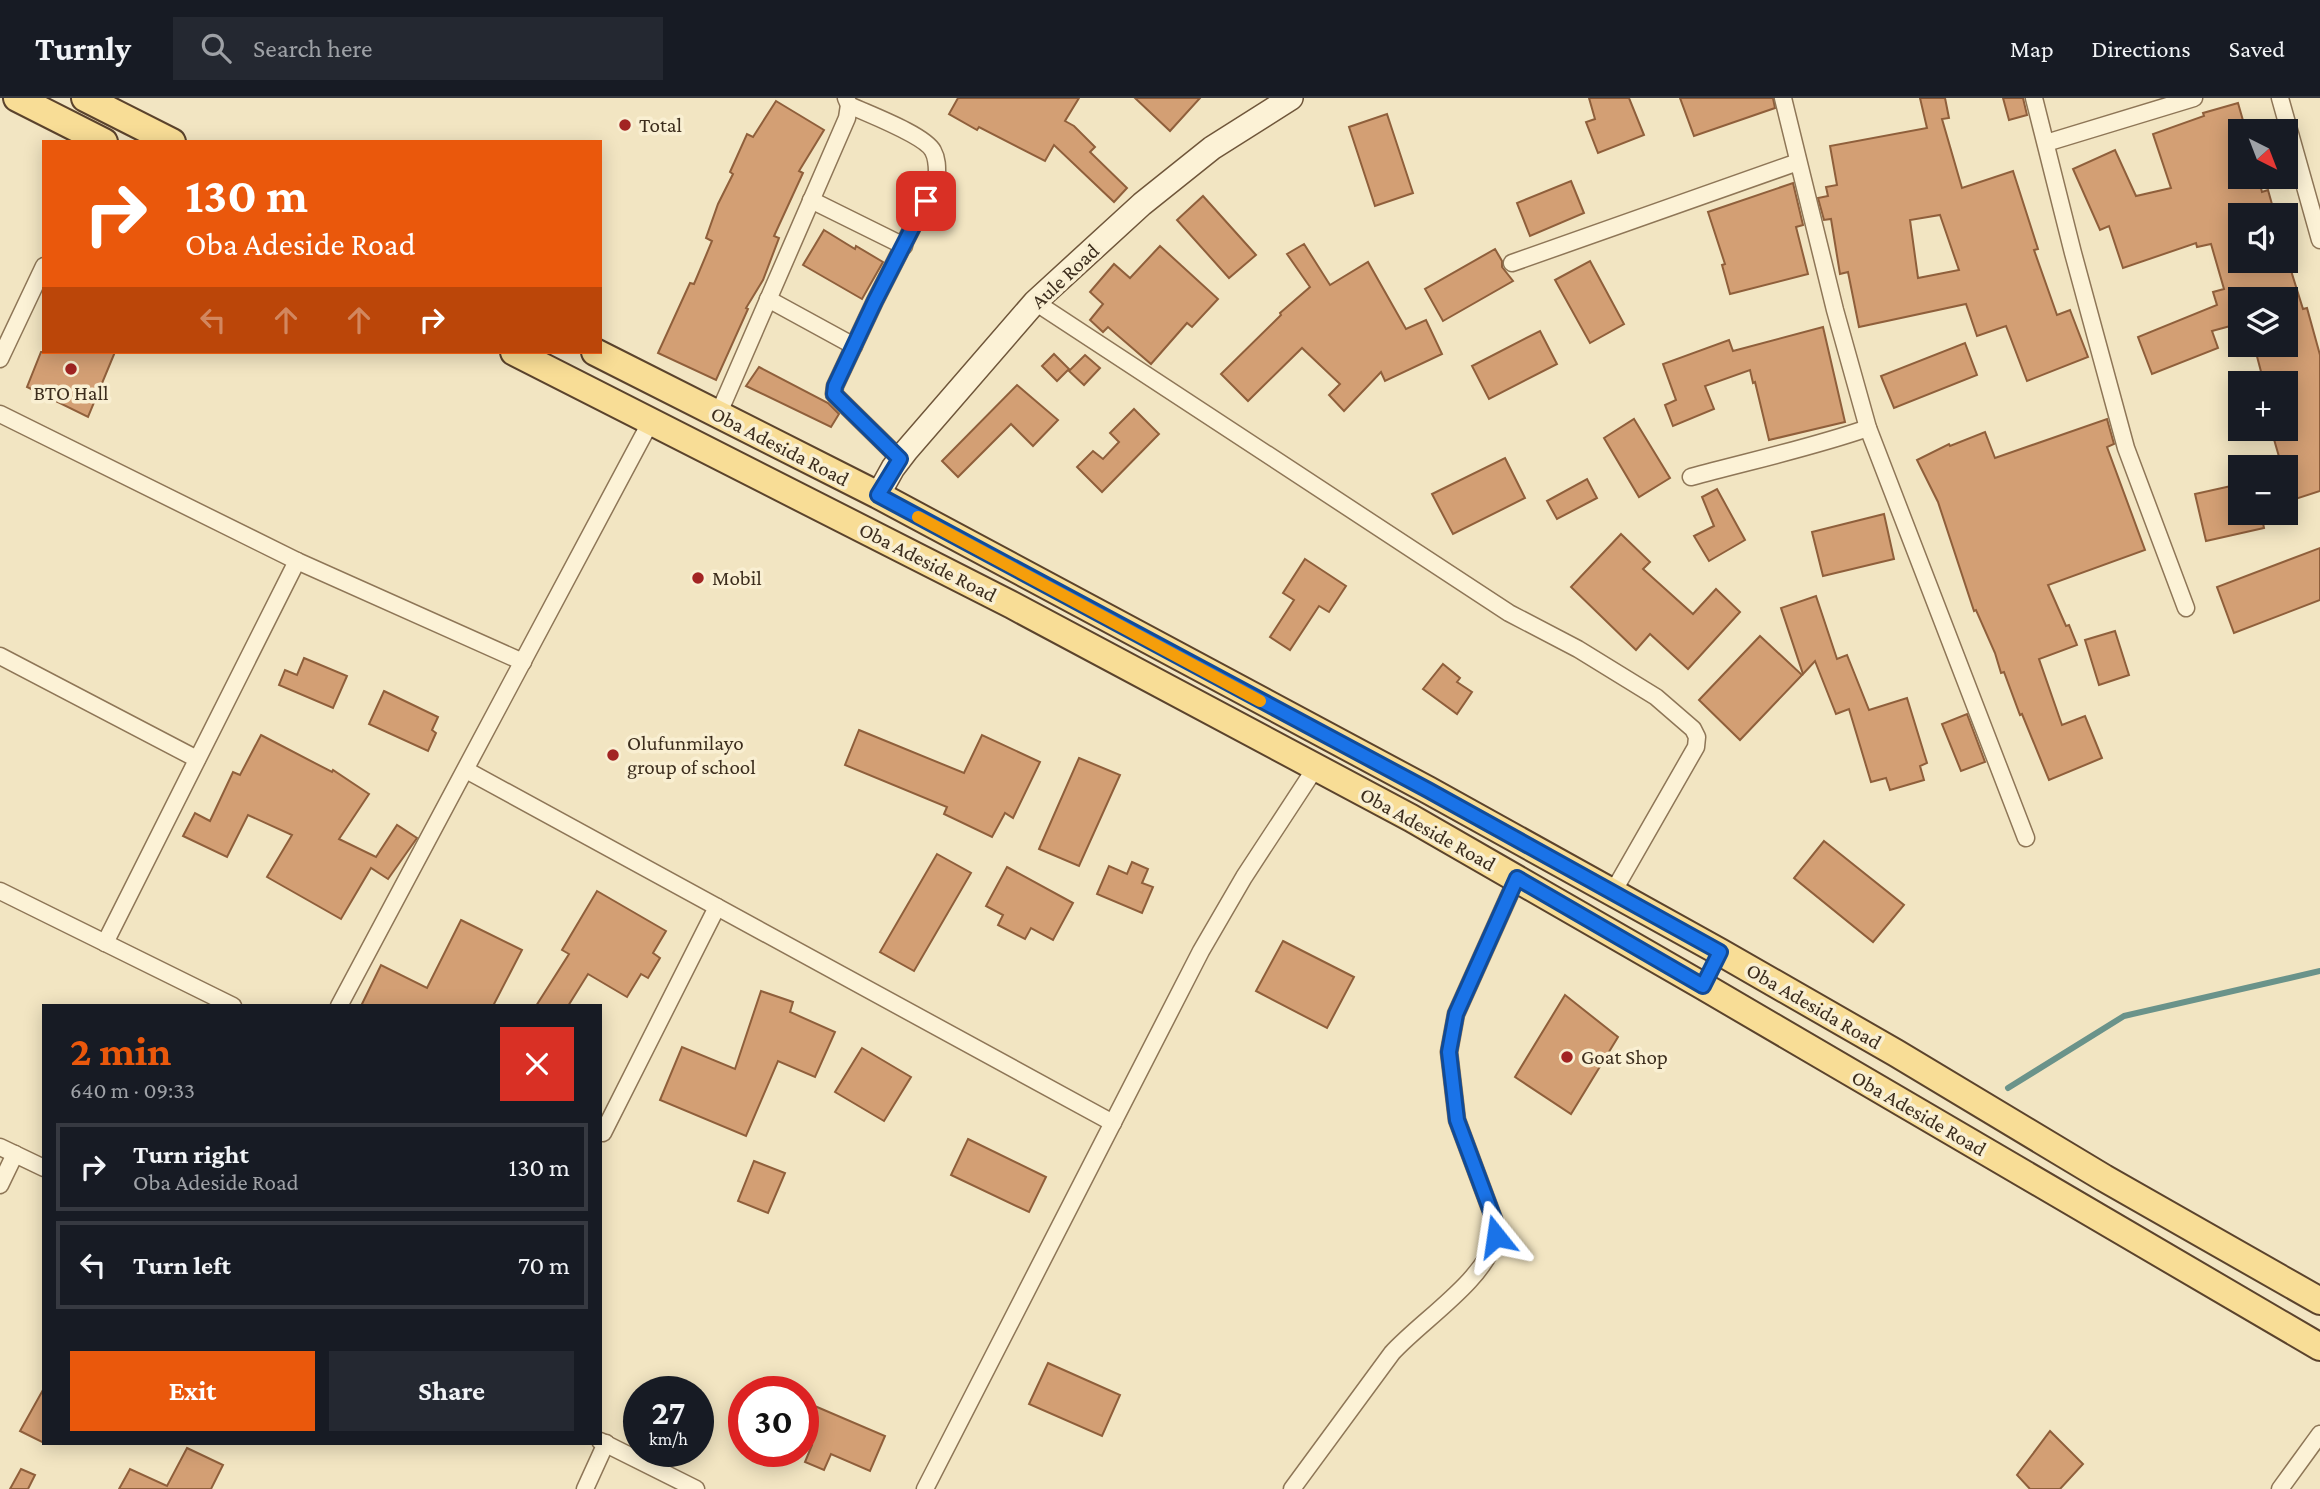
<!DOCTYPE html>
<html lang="en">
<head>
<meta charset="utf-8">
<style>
  body { margin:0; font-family:"Crimson Pro",serif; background:#242831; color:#f1f3f6; height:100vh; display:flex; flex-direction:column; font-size:26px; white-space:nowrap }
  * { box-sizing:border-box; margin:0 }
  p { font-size:23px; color:#9ea1a6 }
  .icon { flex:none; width:38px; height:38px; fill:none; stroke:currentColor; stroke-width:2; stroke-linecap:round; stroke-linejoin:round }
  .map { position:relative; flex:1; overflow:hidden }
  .details { position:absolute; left:42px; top:906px; width:560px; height:441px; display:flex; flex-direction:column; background:#171b24; border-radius:0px; box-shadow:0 4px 18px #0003 }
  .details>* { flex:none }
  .banner { position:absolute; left:42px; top:42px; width:560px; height:214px; border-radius:0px; box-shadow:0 4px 18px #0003; background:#ea580c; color:#fff; overflow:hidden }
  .needle { width:46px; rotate:138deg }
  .buttons { position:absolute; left:2228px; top:21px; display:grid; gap:14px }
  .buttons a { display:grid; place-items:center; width:70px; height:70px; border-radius:0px; background:#171b24; box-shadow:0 4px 18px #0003; font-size:35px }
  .speed { position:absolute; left:623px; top:1278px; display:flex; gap:14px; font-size:35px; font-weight:700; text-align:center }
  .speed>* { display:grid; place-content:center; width:91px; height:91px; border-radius:50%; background:#171b24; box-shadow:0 4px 18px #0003; line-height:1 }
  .speed small { font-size:18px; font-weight:400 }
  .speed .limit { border:10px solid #d22; background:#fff; color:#111 }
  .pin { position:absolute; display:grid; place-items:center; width:60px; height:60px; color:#fff; margin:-30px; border-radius:14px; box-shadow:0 4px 10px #0006 }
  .me { position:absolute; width:77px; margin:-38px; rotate:345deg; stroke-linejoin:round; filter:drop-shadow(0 0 5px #0008) }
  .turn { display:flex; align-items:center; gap:24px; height:147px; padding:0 28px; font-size:32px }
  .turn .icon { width:91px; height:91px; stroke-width:2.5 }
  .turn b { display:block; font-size:49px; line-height:60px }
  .lanes { display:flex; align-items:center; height:66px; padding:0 28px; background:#0003; justify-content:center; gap:35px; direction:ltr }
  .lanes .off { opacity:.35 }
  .round { display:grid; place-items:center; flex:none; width:74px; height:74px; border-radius:0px; background:#242831 }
  .headline { display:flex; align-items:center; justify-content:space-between; height:119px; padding:0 28px }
  h1 { font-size:42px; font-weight:700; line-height:52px; color:#ea580c }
  .cta { display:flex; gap:14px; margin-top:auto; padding:14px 28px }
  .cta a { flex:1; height:80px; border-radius:0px; background:#ea580c; color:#fff; font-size:28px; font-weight:700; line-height:80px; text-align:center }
  .cta a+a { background:#242831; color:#f1f3f6 }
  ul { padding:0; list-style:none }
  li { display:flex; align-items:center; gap:21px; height:88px; margin:0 14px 10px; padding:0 14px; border:4px solid #363941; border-radius:0px }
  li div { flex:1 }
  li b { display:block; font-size:26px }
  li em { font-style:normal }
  header { display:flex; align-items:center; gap:42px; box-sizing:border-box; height:98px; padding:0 35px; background:#171b24; border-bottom:2px solid #363941 }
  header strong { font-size:33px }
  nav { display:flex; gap:38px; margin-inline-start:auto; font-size:24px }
  .search { width:490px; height:63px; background:#242831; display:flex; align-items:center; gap:18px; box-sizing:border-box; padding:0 24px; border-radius:0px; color:#9ea1a6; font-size:26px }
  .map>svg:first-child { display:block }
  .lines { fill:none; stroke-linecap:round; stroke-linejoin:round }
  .stream { stroke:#6a938a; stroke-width:6 }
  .building { fill:#d39f74; stroke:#8f5f3b; stroke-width:2; fill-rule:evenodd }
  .street-casing { stroke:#8e7657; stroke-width:19 }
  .secondary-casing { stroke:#6f563a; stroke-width:26 }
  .primary-casing { stroke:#5b432c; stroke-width:30 }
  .street { stroke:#fcf2d6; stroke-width:16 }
  .secondary { stroke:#fcf2d6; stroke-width:23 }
  .primary { stroke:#f8dd96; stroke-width:26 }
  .route-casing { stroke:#114b97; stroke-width:18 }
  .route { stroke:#1a73e8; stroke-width:12 }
  .slow { stroke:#f59e0b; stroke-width:12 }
  .poi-dot { fill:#a22422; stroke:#f9efd2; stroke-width:2.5 }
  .labels { text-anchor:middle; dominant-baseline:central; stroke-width:7; stroke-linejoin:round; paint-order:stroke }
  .poi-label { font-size:21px; fill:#3c2d1d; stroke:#f9efd2; text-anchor:start }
  .street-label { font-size:21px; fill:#3c2d1d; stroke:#f9efd2 }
</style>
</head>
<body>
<header>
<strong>Turnly</strong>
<div class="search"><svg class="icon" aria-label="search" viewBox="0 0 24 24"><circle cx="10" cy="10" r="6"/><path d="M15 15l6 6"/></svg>Search here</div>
<nav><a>Map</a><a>Directions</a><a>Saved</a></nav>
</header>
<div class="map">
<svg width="2320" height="1391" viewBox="0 0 2320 1391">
  <rect width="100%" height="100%" fill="#f2e5c2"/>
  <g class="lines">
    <polyline class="stream" points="2008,990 2124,918 2320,873"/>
  </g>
  <g class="building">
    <polygon points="958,0 1079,0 1065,23 1074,28 1095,49 1090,54 1127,90 1114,104 1054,47 1045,63 979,29 977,32 949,16"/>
    <polygon points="1135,0 1200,0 1170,33"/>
    <polygon points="1589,0 1629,0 1644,37 1598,55 1586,24 1595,21"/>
    <polygon points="1680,0 1773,0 1775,10 1694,38"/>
    <path d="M1920 0H1945L1949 20 1942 21 1962 90 2013 73 2038 151 2034 152 2057 217 2070 212 2088 259 2027 283 2006 228 1977 238 1966 206 1859 229 1848 174 1840 176 1831 121 1824 122 1818 100 1828 98 1826 89 1837 87 1830 48 1927 30ZM1940 117 1959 172 1918 180 1910 122Z"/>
    <polygon points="2003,0 2023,0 2027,17 2009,22"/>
    <polygon points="776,3 824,32 799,73 803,75 774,138 779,140 763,182 746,210 748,211 716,282 658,255 690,185 694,186 712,143 706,140 718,106 733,76 730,74 747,36 753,39"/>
    <polygon points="2238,5 2246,33 2240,33 2240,79 2258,79 2262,94 2268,92 2275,117 2240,117 2240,163 2288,163 2303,211 2307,210 2320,257 2320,393 2286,404 2286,369 2282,369 2271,331 2286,331 2286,285 2264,285 2254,247 2286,247 2286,201 2240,201 2240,232 2235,233 2234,227 2212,233 2218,250 2152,276 2138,239 2217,207 2213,194 2224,191 2211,146 2197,149 2196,145 2123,170 2109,128 2100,132 2073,71 2115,52 2136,98 2171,90 2153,36 2204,18 2203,15"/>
    <polygon points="1387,16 1413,95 1375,108 1349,29"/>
    <polygon points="1571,83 1584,115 1530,138 1517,105"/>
    <polygon points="1793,85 1803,127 1796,129 1808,176 1730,196 1722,167 1725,166 1708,114"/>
    <polygon points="1203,98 1256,157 1229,180 1177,122"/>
    <polygon points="824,132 855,151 856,148 883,164 862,201 803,167"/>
    <polygon points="1304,146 1330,187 1368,164 1406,231 1426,222 1442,256 1385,283 1381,274 1344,313 1329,297 1340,286 1302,250 1248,303 1221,276 1281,217 1280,215 1310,189 1287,156"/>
    <polygon points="1160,148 1218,201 1192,229 1187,225 1151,266 1108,229 1103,234 1090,222 1103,206 1090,194 1114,166 1130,180"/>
    <polygon points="1495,151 1502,163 1502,169 1513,183 1443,223 1425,191"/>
    <polygon points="1590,163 1624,226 1590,245 1555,182"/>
    <polygon points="1823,229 1845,324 1769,342 1755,284 1753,285 1750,272 1705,288 1714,311 1673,328 1665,307 1676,302 1663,266 1729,242 1733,253"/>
    <polygon points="1540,233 1557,266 1489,301 1472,268"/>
    <polygon points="1965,245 1977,277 1894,310 1881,278"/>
    <polygon points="41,254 115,254 88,319 27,289"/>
    <polygon points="1054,256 1069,271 1057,283 1042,268"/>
    <polygon points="1085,257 1100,270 1084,287 1069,273"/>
    <polygon points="759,269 828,305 839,316 831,329 746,288"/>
    <polygon points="1017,287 1058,322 1033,348 1011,326 958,379 942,363"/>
    <polygon points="1134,311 1159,336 1102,394 1077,369 1093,353 1103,361 1119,344 1110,335"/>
    <polygon points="1634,321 1670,380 1639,399 1604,340"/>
    <polygon points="2107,321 2114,346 2107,349 2145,452 2048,487 2066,528 2069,527 2077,547 2039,561 2062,627 2085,618 2102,660 2049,682 2022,616 2020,617 2004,574 2001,575 1995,555 1976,512 1974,513 1938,404 1917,362 1949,346 1950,348 1985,334 1995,360"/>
    <polygon points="1505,360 1525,400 1453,436 1432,396"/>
    <polygon points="1587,381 1597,400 1557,421 1547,403"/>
    <polygon points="2240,386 2240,415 2261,415 2264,430 2206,443 2195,396"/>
    <polygon points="1717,391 1745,442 1709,463 1694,438 1714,428 1702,399"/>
    <polygon points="1884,416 1894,461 1823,478 1812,434"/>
    <polygon points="1621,436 1650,464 1643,471 1693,516 1716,491 1740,514 1688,571 1650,536 1636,552 1571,489"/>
    <polygon points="2320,450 2320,502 2234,535 2217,489"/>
    <polygon points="1305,461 1346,488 1329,514 1319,508 1290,552 1270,539 1294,502 1283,495"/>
    <polygon points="1816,498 1837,561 1847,557 1869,612 1907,600 1927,665 1920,668 1924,682 1890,692 1886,680 1871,684 1849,611 1836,616 1815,563 1803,576 1781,510"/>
    <polygon points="2115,533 2129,577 2099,587 2085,542"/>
    <polygon points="1760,538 1802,577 1740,642 1699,602"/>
    <polygon points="304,560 347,578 333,610 279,587 285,572 297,577"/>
    <polygon points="1443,566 1460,580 1457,584 1472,594 1457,616 1423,591"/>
    <polygon points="384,593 438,619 432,632 436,635 428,653 369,626"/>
    <polygon points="1967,616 1985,664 1961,673 1942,626"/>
    <polygon points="859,632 964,675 982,637 1040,664 1013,720 1005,715 992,739 944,716 947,709 845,667"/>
    <polygon points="261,637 332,674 333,672 369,696 339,741 376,759 397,727 417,740 388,781 371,770 341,821 267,779 292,737 248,717 227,759 183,738 195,715 210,723 233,674 240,677"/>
    <polygon points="1079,660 1120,677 1079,768 1039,751"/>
    <polygon points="1824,743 1904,807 1873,844 1794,780"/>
    <polygon points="937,756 971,775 914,873 880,854"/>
    <polygon points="1132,764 1148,771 1142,785 1153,789 1142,815 1097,796 1109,768 1127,776"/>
    <polygon points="1007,769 1073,805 1053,842 1031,830 1025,841 998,827 1003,817 986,808"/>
    <polygon points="597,793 666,833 653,855 660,860 648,880 641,876 627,899 588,876 568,908 536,908 569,856 562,852"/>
    <polygon points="461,822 522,852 493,908 361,908 381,867 427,890"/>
    <polygon points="1283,843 1354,879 1327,930 1256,893"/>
    <polygon points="761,893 793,904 790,914 835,934 815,979 778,963 746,1038 660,1002 682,949 735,971"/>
    <polygon points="1565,897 1618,939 1571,1016 1515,979"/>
    <polygon points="862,950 911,979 884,1023 835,994"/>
    <polygon points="968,1041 1046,1079 1029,1114 951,1077"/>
    <polygon points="754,1063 785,1075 768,1115 738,1103"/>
    <polygon points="1048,1265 1120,1297 1102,1338 1029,1306"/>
    <polygon points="44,1290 44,1345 20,1333"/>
    <polygon points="803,1303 885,1338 870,1373 831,1356 824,1372 805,1364 812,1347 803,1344"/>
    <polygon points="2050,1333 2083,1366 2060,1391 2030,1391 2017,1377"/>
    <polygon points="187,1350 223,1367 211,1391 119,1391 130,1371 167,1388"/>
    <polygon points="21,1371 35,1377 28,1391 10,1391"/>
  </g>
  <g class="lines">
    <g class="street-casing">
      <g id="street">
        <polyline points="1783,0 1835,212 1868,330 2026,740"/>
        <polyline points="2034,0 2073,155 2126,350 2186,510"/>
        <polyline points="2280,0 2320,142"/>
        <path d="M849 7C868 16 925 37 933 53 938 62 937 72 937 81L875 203 835 288 834 296 840 302 900 361"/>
        <polyline points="2046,45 2194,0"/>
        <polyline points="811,102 904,148"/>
        <polyline points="1512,165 1798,64"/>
        <polyline points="768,201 854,248"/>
        <polyline points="1035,204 1509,515 1578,551 1656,599 1693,631 1697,639 1696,649 1613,794"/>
        <polyline points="0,261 44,168"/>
        <polyline points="0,316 297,463 523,564"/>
        <polyline points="718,317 847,20 849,7 846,0"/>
        <path d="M1691 379C1750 363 1810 350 1868 330"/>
        <polyline points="0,558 197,661"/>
        <polyline points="466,672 1113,1025"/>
        <polyline points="0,793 233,908"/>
        <polyline points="105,845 297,463"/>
        <polyline points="339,908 651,323"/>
        <polyline points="603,1035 717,809"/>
        <polyline points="0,1049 44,1070"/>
        <polyline points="0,1087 15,1056"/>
        <polyline points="600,1343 696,1391"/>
        <polyline points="585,1391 606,1345"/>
        <polyline points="925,1391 1201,853 1244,779 1316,669"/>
        <path d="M1292 1391 1392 1255C1421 1223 1485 1182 1495 1141 1496 1136 1495 1130 1495 1124L1457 1022 1449 954 1456 916 1517 780"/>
        <polyline points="2280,1391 2320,1336"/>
      </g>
    </g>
    <g class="secondary-casing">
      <polyline id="secondary" points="878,397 893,370 906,353 1035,204 1142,106 1212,50 1291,0"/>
    </g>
    <g class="primary-casing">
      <g id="primary">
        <polyline points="17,0 104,44"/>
        <polyline points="85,0 172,44"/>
        <polyline points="514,254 1012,507 1411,720 1703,888 2320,1249"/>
        <polyline points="595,254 878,397 1428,692 1720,854 1896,955 2104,1080 2320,1203"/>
      </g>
    </g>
    <use href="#street" class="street"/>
    <use href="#secondary" class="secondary"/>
    <use href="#primary" class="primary"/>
  </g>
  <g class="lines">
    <g class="route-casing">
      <polyline id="route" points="926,103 875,203 835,288 834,296 840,302 900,361 878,397 1428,692 1720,854 1703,888 1517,780 1456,916 1449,954 1457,1022 1495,1124 1496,1138"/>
    </g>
    <use href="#route" class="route"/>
    <polyline class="slow" points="918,419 1260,603"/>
  </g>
  <g class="poi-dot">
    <circle cx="625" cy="27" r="7"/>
    <circle cx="71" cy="271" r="7"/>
    <circle cx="698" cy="480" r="7"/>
    <circle cx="613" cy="657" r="7"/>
    <circle cx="1567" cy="959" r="7"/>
  </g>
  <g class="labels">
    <g class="poi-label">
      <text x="639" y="27">Total</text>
      <text x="71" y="295" text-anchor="middle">BTO Hall</text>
      <text x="712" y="480">Mobil</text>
      <text x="627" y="645">Olufunmilayo<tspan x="627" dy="24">group of school</tspan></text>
      <text x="1581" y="959">Goat Shop</text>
    </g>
    <g class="street-label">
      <text transform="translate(1065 178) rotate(-43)">Aule Road</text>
      <text transform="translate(780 348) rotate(27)">Oba Adesida Road</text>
      <text transform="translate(928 464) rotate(27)">Oba Adeside Road</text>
      <text transform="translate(1428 731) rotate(29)">Oba Adeside Road</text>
      <text transform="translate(1814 908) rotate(30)">Oba Adesida Road</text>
      <text transform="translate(1919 1015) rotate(30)">Oba Adeside Road</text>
    </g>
  </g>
</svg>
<div class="buttons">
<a><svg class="needle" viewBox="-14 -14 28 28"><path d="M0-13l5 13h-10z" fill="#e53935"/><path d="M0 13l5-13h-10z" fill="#9ea1a6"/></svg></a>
<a><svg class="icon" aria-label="sound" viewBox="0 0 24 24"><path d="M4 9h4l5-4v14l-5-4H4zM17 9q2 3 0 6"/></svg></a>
<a><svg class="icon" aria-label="layers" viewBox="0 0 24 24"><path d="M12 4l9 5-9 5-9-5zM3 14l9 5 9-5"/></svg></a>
<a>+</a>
<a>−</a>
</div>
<div class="speed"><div>27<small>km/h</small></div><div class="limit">30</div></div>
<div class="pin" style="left:926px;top:103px;background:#d93025"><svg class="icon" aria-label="arrive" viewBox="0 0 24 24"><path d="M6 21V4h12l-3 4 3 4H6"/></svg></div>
<svg class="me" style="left:1496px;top:1138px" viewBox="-20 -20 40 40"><path d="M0-17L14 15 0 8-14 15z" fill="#1a73e8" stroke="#fff" stroke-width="4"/></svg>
<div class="banner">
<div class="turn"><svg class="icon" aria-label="right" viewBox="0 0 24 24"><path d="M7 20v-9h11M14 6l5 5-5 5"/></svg><div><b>130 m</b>Oba Adeside Road</div></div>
<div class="lanes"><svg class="icon off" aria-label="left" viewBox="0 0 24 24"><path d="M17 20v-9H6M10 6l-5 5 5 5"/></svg><svg class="icon off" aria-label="ahead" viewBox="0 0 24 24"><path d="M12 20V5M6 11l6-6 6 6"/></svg><svg class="icon off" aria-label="ahead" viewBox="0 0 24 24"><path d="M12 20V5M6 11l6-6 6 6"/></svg><svg class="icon" aria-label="right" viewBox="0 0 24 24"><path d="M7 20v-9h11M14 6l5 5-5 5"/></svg></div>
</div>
<section class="details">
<div class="headline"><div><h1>2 min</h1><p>640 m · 09:33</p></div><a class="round" style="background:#d93025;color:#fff"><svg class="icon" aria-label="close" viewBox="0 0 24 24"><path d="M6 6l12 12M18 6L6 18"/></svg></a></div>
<ul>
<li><svg class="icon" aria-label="right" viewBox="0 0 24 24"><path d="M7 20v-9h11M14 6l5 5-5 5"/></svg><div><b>Turn right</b><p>Oba Adeside Road</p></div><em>130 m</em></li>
<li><svg class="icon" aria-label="left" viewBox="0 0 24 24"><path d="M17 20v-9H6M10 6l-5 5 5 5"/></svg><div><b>Turn left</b></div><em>70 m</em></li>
</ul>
<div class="cta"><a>Exit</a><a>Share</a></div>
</section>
</div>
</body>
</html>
